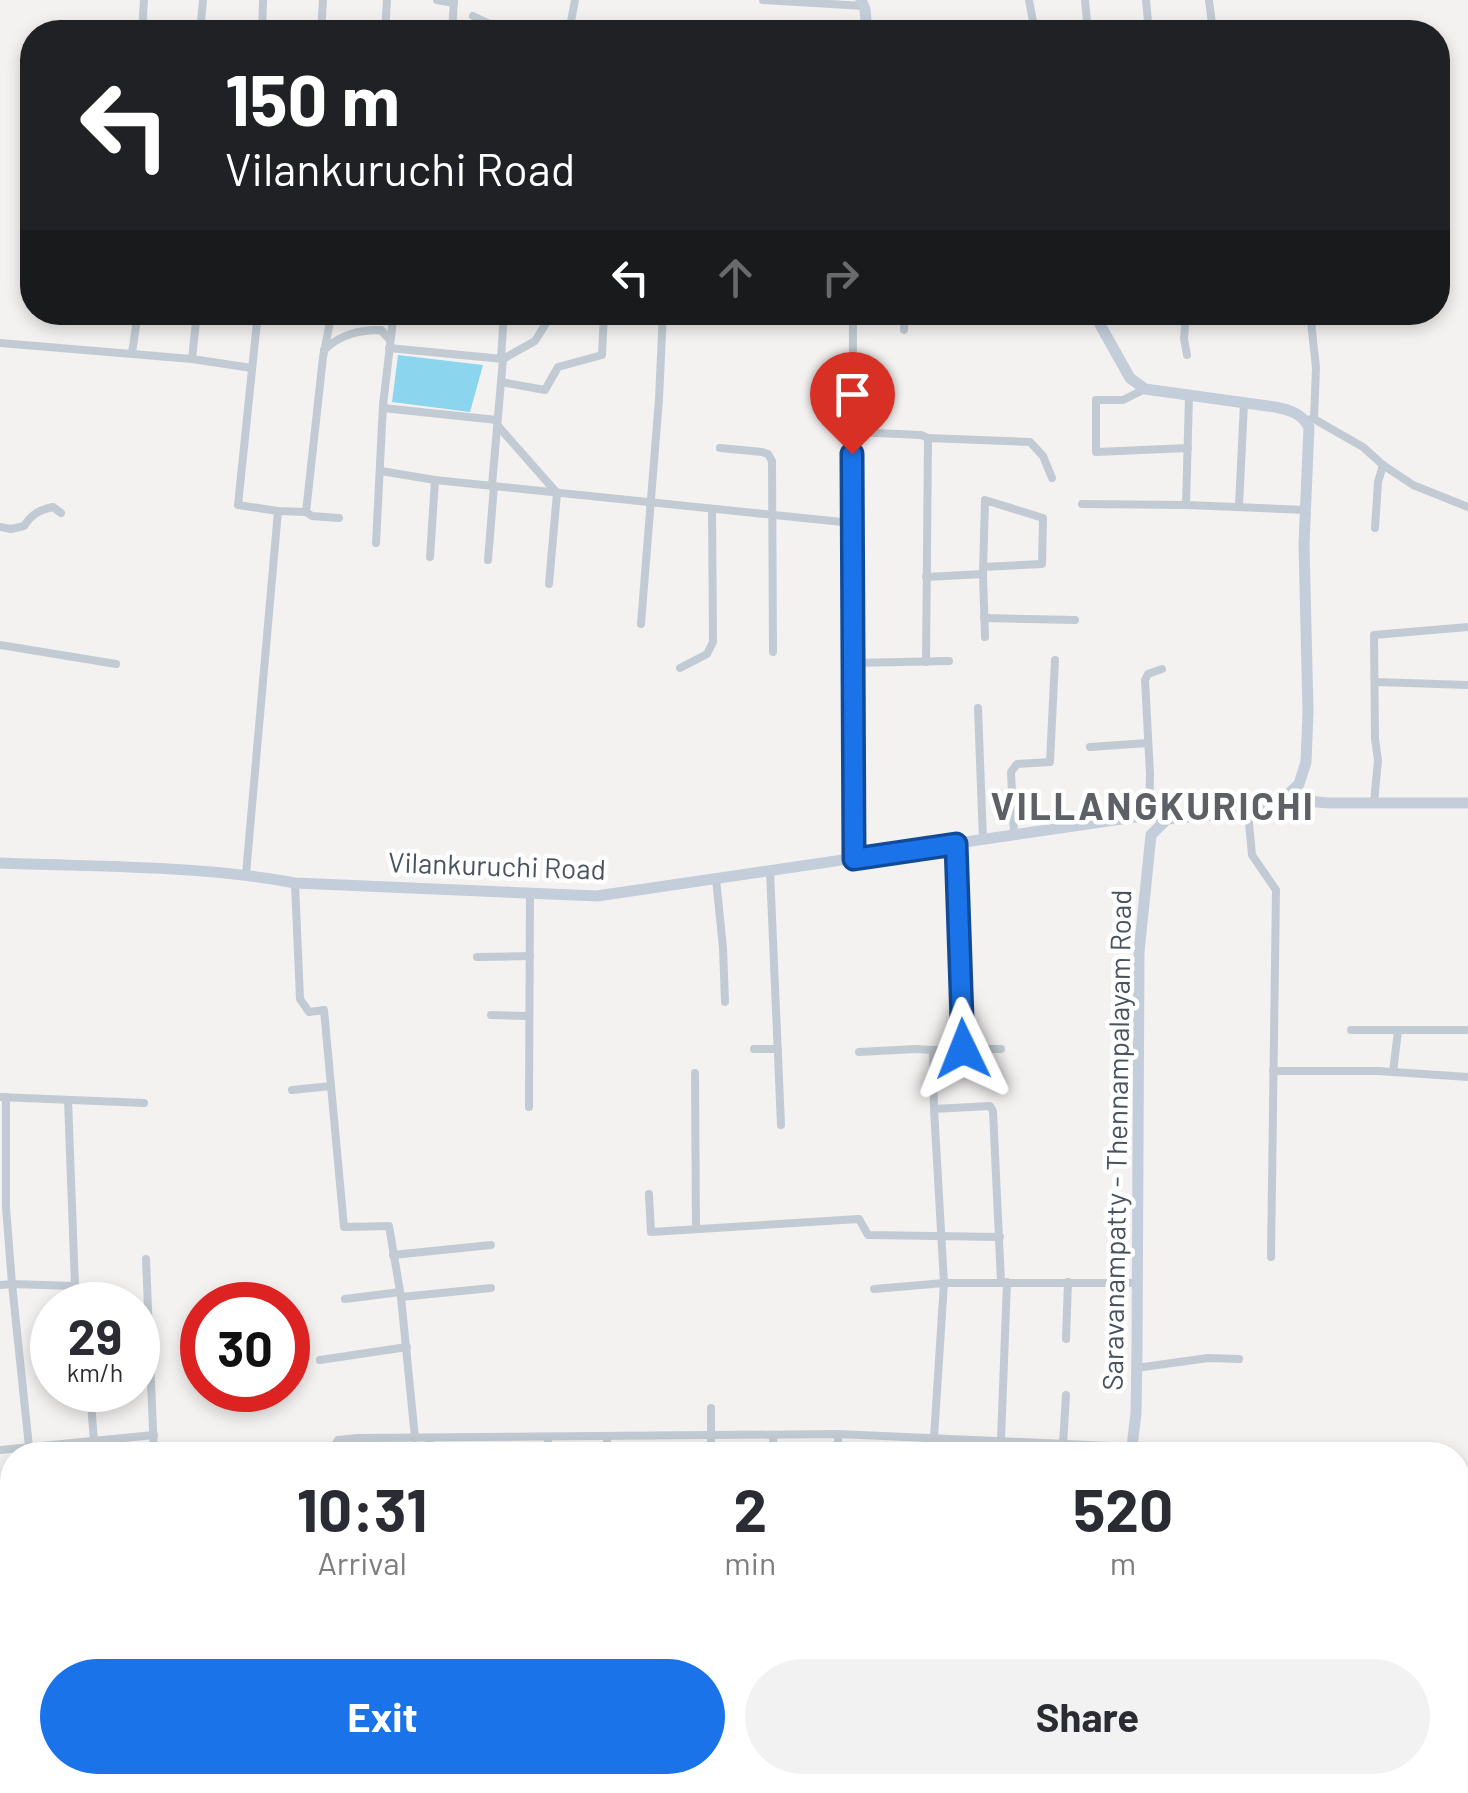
<!DOCTYPE html>
<html lang="en">
<head>
<meta charset="utf-8">
<style>
  body { margin:0; font-family:Barlow,sans-serif; background:#f2f2f3; color:#2b2b33; height:100vh; display:flex; flex-direction:column; font-size:38px; white-space:nowrap }
  * { box-sizing:border-box; margin:0 }
  p { font-size:32px; color:#7c7c81 }
  .icon { flex:none; width:55px; height:55px; fill:none; stroke:currentColor; stroke-width:2; stroke-linecap:round; stroke-linejoin:round }
  .map { position:relative; flex:1; overflow:hidden }
  .details { position:absolute; left:0px; top:1442px; width:1470px; height:352px; display:flex; flex-direction:column; background:#fff; border-radius:40px 40px 0 0; box-shadow:0 5px 15px #0003 }
  .details>* { flex:none }
  .hud { position:absolute; left:20px; top:20px; width:1430px; height:305px; border-radius:40px; box-shadow:0 5px 15px #0003; background:#202124; color:#fff; overflow:hidden }
  .speed { position:absolute; left:30px; top:1282px; display:flex; gap:20px; font-size:50px; font-weight:700; text-align:center }
  .speed>* { display:grid; place-content:center; width:130px; height:130px; border-radius:50%; background:#fff; box-shadow:0 5px 15px #0003; line-height:1 }
  .speed small { font-size:25px; font-weight:400 }
  .speed .limit { border:15px solid #d22; background:#fff; color:#111 }
  .pin { position:absolute; display:grid; place-items:center; width:85px; height:85px; color:#fff; margin:-102px -42px; border-radius:50% 50% 50% 0; rotate:-45deg; box-shadow:0 0 10px #0007 }
  .pin .icon { rotate:45deg }
  .me { position:absolute; width:110px; margin:-55px; rotate:358deg; stroke-linejoin:round; filter:drop-shadow(0 0 8px #0008) }
  .turn { display:flex; align-items:center; gap:35px; height:210px; padding:0 40px; font-size:45px }
  .turn .icon { width:130px; height:130px; stroke-width:2.5 }
  .turn b { display:block; font-size:70px; line-height:85px }
  .lanes { display:flex; align-items:center; height:95px; padding:0 40px; background:#0003; justify-content:center; gap:50px; direction:ltr }
  .lanes .off { opacity:.35 }
  .eta { display:flex; justify-content:space-evenly; align-items:center; height:170px; text-align:center }
  .eta b { font-size:60px; font-weight:700; line-height:70px }
  .cta { display:flex; gap:20px; margin-top:auto; padding:20px 40px }
  .cta a { flex:1; height:115px; border-radius:60px; background:#1a73e8; color:#fff; font-size:40px; font-weight:700; line-height:115px; text-align:center }
  .cta a+a { background:#f2f2f3; color:#2b2b33 }
  .map>svg:first-child { display:block }
  .water { fill:#8cd5ef }
  .lines { fill:none; stroke-linecap:round; stroke-linejoin:round }
  .street { stroke:#c2cbd3; stroke-width:8 }
  .secondary { stroke:#c4cdda; stroke-width:11 }
  .route-casing { stroke:#114b97; stroke-width:25 }
  .route { stroke:#1a73e8; stroke-width:18 }
  .labels { text-anchor:middle; dominant-baseline:central; stroke-width:9; stroke-linejoin:round; paint-order:stroke }
  .street-label { font-size:28px; fill:#48535f; stroke:#fff }
  .district-label { font-size:38px; font-weight:bold; letter-spacing:2.5px; fill:#5d6166; stroke:#fff }
</style>
</head>
<body>
<div class="map">
<svg width="1468" height="1793" viewBox="0 0 1468 1793">
  <rect width="100%" height="100%" fill="#f4f1f1"/>
  <polygon class="water" points="398,355 483,365 470,412 392,402"/>
  <g class="lines">
    <g class="street">
      <polyline points="437,0 454,3"/>
      <polyline points="763,0 864,6"/>
      <polyline points="1029,0 1035,32"/>
      <polyline points="1085,0 1088,32"/>
      <polyline points="1146,0 1149,32"/>
      <polyline points="1209,0 1213,32"/>
      <polyline points="473,16 494,26 499,32"/>
      <polyline points="142,32 144,0"/>
      <polyline points="200,32 203,0"/>
      <polyline points="262,32 263,0"/>
      <polyline points="321,32 323,0"/>
      <polyline points="385,32 387,0"/>
      <polyline points="452,32 454,0"/>
      <polyline points="569,32 575,0"/>
      <polyline points="1252,32 1264,32"/>
      <polyline points="258,312 238,505 278,511 306,512 312,516 339,518"/>
      <polyline points="853,312 852,757 854,859"/>
      <polyline points="1186,312 1184,339 1187,355"/>
      <polyline points="1310,312 1316,368 1314,419"/>
      <polyline points="904,330 905,312"/>
      <polyline points="0,343 192,359 252,368"/>
      <polyline points="389,348 503,359 492,485"/>
      <path d="M324 350C341 334 359 330 381 330L389 339"/>
      <polyline points="132,353 138,312"/>
      <polyline points="501,358 504,312"/>
      <polyline points="192,359 197,312"/>
      <polyline points="503,359 535,341 553,312"/>
      <polyline points="501,382 545,390 558,367 602,355 604,312"/>
      <polyline points="1145,389 1123,400 1096,400 1096,452 1188,448"/>
      <polyline points="383,408 497,420"/>
      <polyline points="1305,420 1314,419 1363,447 1383,465 1413,485 1468,507"/>
      <polyline points="498,426 557,493 549,584"/>
      <polyline points="853,432 921,435 928,438 926,662"/>
      <polyline points="928,438 1030,442 1043,456 1052,478"/>
      <polyline points="720,448 762,452 768,454 772,461 773,652"/>
      <polyline points="381,471 435,480 852,523"/>
      <polyline points="1082,504 1186,505 1305,510"/>
      <polyline points="1186,505 1189,396"/>
      <polyline points="1239,506 1244,403"/>
      <polyline points="306,512 323,357 332,312"/>
      <path d="M0 527 11 529 24 526C32 514 39 510 53 507L61 513"/>
      <polyline points="1375,528 1378,482 1383,465"/>
      <polyline points="376,543 383,405 394,312"/>
      <polyline points="430,557 435,480"/>
      <polyline points="488,560 494,486"/>
      <polyline points="983,574 985,637"/>
      <polyline points="926,577 983,574 985,500 1043,518 1042,564 983,567"/>
      <polyline points="984,618 1075,620"/>
      <polyline points="641,624 659,399 663,312"/>
      <polyline points="0,645 116,664"/>
      <polyline points="852,663 949,661"/>
      <polyline points="680,668 707,654 713,642 712,509"/>
      <polyline points="1376,682 1468,685"/>
      <polyline points="978,708 983,840"/>
      <polyline points="1090,747 1148,743"/>
      <polyline points="1374,803 1378,760 1375,739 1374,635 1468,627"/>
      <polyline points="1248,812 1252,855 1276,890 1271,1257"/>
      <polyline points="1149,815 1150,774 1145,680 1148,674 1162,669"/>
      <polyline points="1014,835 1011,772 1017,764 1050,762 1055,660"/>
      <polyline points="770,871 781,1125"/>
      <polyline points="246,874 278,511"/>
      <polyline points="716,879 723,948 725,1002"/>
      <polyline points="295,883 300,999 309,1012 324,1010 344,1227 389,1226 401,1297 415,1438"/>
      <polyline points="477,957 530,956"/>
      <polyline points="491,1015 529,1016"/>
      <polyline points="1351,1030 1468,1030"/>
      <polyline points="754,1049 778,1049"/>
      <polyline points="963,1049 1001,1049"/>
      <polyline points="859,1052 916,1049 933,1050"/>
      <polyline points="1273,1071 1378,1071 1468,1077"/>
      <polyline points="1393,1072 1398,1031"/>
      <polyline points="695,1073 696,1229"/>
      <polyline points="292,1090 331,1086"/>
      <polyline points="0,1097 144,1103"/>
      <polyline points="529,1107 530,893"/>
      <polyline points="934,1109 933,1050 963,1049 956,844"/>
      <polyline points="649,1194 651,1232 859,1219 868,1235 1000,1237"/>
      <polyline points="393,1255 491,1245"/>
      <polyline points="146,1259 154,1455"/>
      <polyline points="1001,1282 993,1111 990,1106 934,1109 944,1283 1136,1283"/>
      <polyline points="0,1285 12,1284 6,1207 6,1097"/>
      <polyline points="874,1289 944,1283 934,1437"/>
      <polyline points="401,1297 491,1288"/>
      <polyline points="345,1299 400,1292"/>
      <polyline points="1066,1339 1068,1282"/>
      <polyline points="320,1360 407,1347"/>
      <polyline points="1136,1368 1208,1358 1239,1359"/>
      <polyline points="90,1390 94,1442"/>
      <polyline points="711,1408 711,1455"/>
      <polyline points="607,1436 607,1455"/>
      <polyline points="773,1436 774,1455"/>
      <polyline points="548,1437 548,1455"/>
      <polyline points="429,1438 430,1455"/>
      <polyline points="1001,1440 1007,1282"/>
      <polyline points="1063,1445 1066,1395"/>
      <polyline points="29,1447 12,1284 75,1286 68,1100"/>
      <polyline points="0,1450 154,1435"/>
      <polyline points="329,1455 338,1440 357,1438 838,1434 1132,1447"/>
      <polyline points="838,1455 838,1434"/>
      <polyline points="0,1515 4,1518 12,1546"/>
      <polyline points="0,1612 12,1609"/>
      <polyline points="1458,1632 1465,1595"/>
      <polyline points="1458,1664 1468,1666"/>
      <polyline points="1458,1727 1468,1729"/>
      <polyline points="935,1785 1036,1784"/>
      <polyline points="149,1793 149,1782"/>
      <polyline points="213,1793 213,1782"/>
      <polyline points="272,1793 273,1782"/>
      <polyline points="767,1793 767,1782"/>
      <polyline points="826,1793 826,1782"/>
      <polyline points="879,1793 879,1782"/>
      <polyline points="1354,1793 1355,1782"/>
      <polyline points="1419,1793 1419,1782"/>
    </g>
    <g class="secondary">
      <polyline points="861,0 865,9 867,32"/>
      <path d="M1093 312 1130 378 1145 389 1275 407C1290 410 1301 413 1309 427L1304 544 1308 712 1306 762 1299 784 1283 799 1257 811 1167 819 1151 835 1139 952 1137 1348 1136 1413 1131 1455"/>
      <polyline points="1283,799 1329,803 1468,803"/>
      <path d="M0 863C99 867 198 865 295 883L597 896 1149 815 1167 819"/>
      <polyline points="1034,1793 1037,1782"/>
    </g>
  </g>
  <g class="lines">
    <g class="route-casing">
      <polyline id="route" points="852,454 854,859 956,844 963,1049"/>
    </g>
    <use href="#route" class="route"/>
  </g>
  <g class="labels">
    <g class="street-label">
      <text transform="translate(497 865) rotate(2)">Vilankuruchi Road</text>
      <text transform="translate(1116 1140) rotate(-89)">Saravanampatty - Thennampalayam Road</text>
    </g>
    <g class="district-label">
      <text x="1153" y="805">VILLANGKURICHI</text>
    </g>
  </g>
</svg>
<div class="speed"><div>29<small>km/h</small></div><div class="limit">30</div></div>
<div class="pin" style="left:852px;top:454px;background:#d93025"><svg class="icon" aria-label="arrive" viewBox="0 0 24 24"><path d="M6 21V4h12l-3 4 3 4H6"/></svg></div>
<svg class="me" style="left:963px;top:1049px" viewBox="-20 -20 40 40"><path d="M0-17L14 15 0 8-14 15z" fill="#1a73e8" stroke="#fff" stroke-width="4"/></svg>
<div class="hud">
<div class="turn"><svg class="icon" aria-label="left" viewBox="0 0 24 24"><path d="M17 20v-9H6M10 6l-5 5 5 5"/></svg><div><b>150 m</b>Vilankuruchi Road</div></div>
<div class="lanes"><svg class="icon" aria-label="left" viewBox="0 0 24 24"><path d="M17 20v-9H6M10 6l-5 5 5 5"/></svg><svg class="icon off" aria-label="ahead" viewBox="0 0 24 24"><path d="M12 20V5M6 11l6-6 6 6"/></svg><svg class="icon off" aria-label="right" viewBox="0 0 24 24"><path d="M7 20v-9h11M14 6l5 5-5 5"/></svg></div>
</div>
<section class="details">
<div class="eta">
<div><b>10:31</b><p>Arrival</p></div>
<div><b>2</b><p>min</p></div>
<div><b>520</b><p>m</p></div>
</div>
<div class="cta"><a>Exit</a><a>Share</a></div>
</section>
</div>
</body>
</html>
